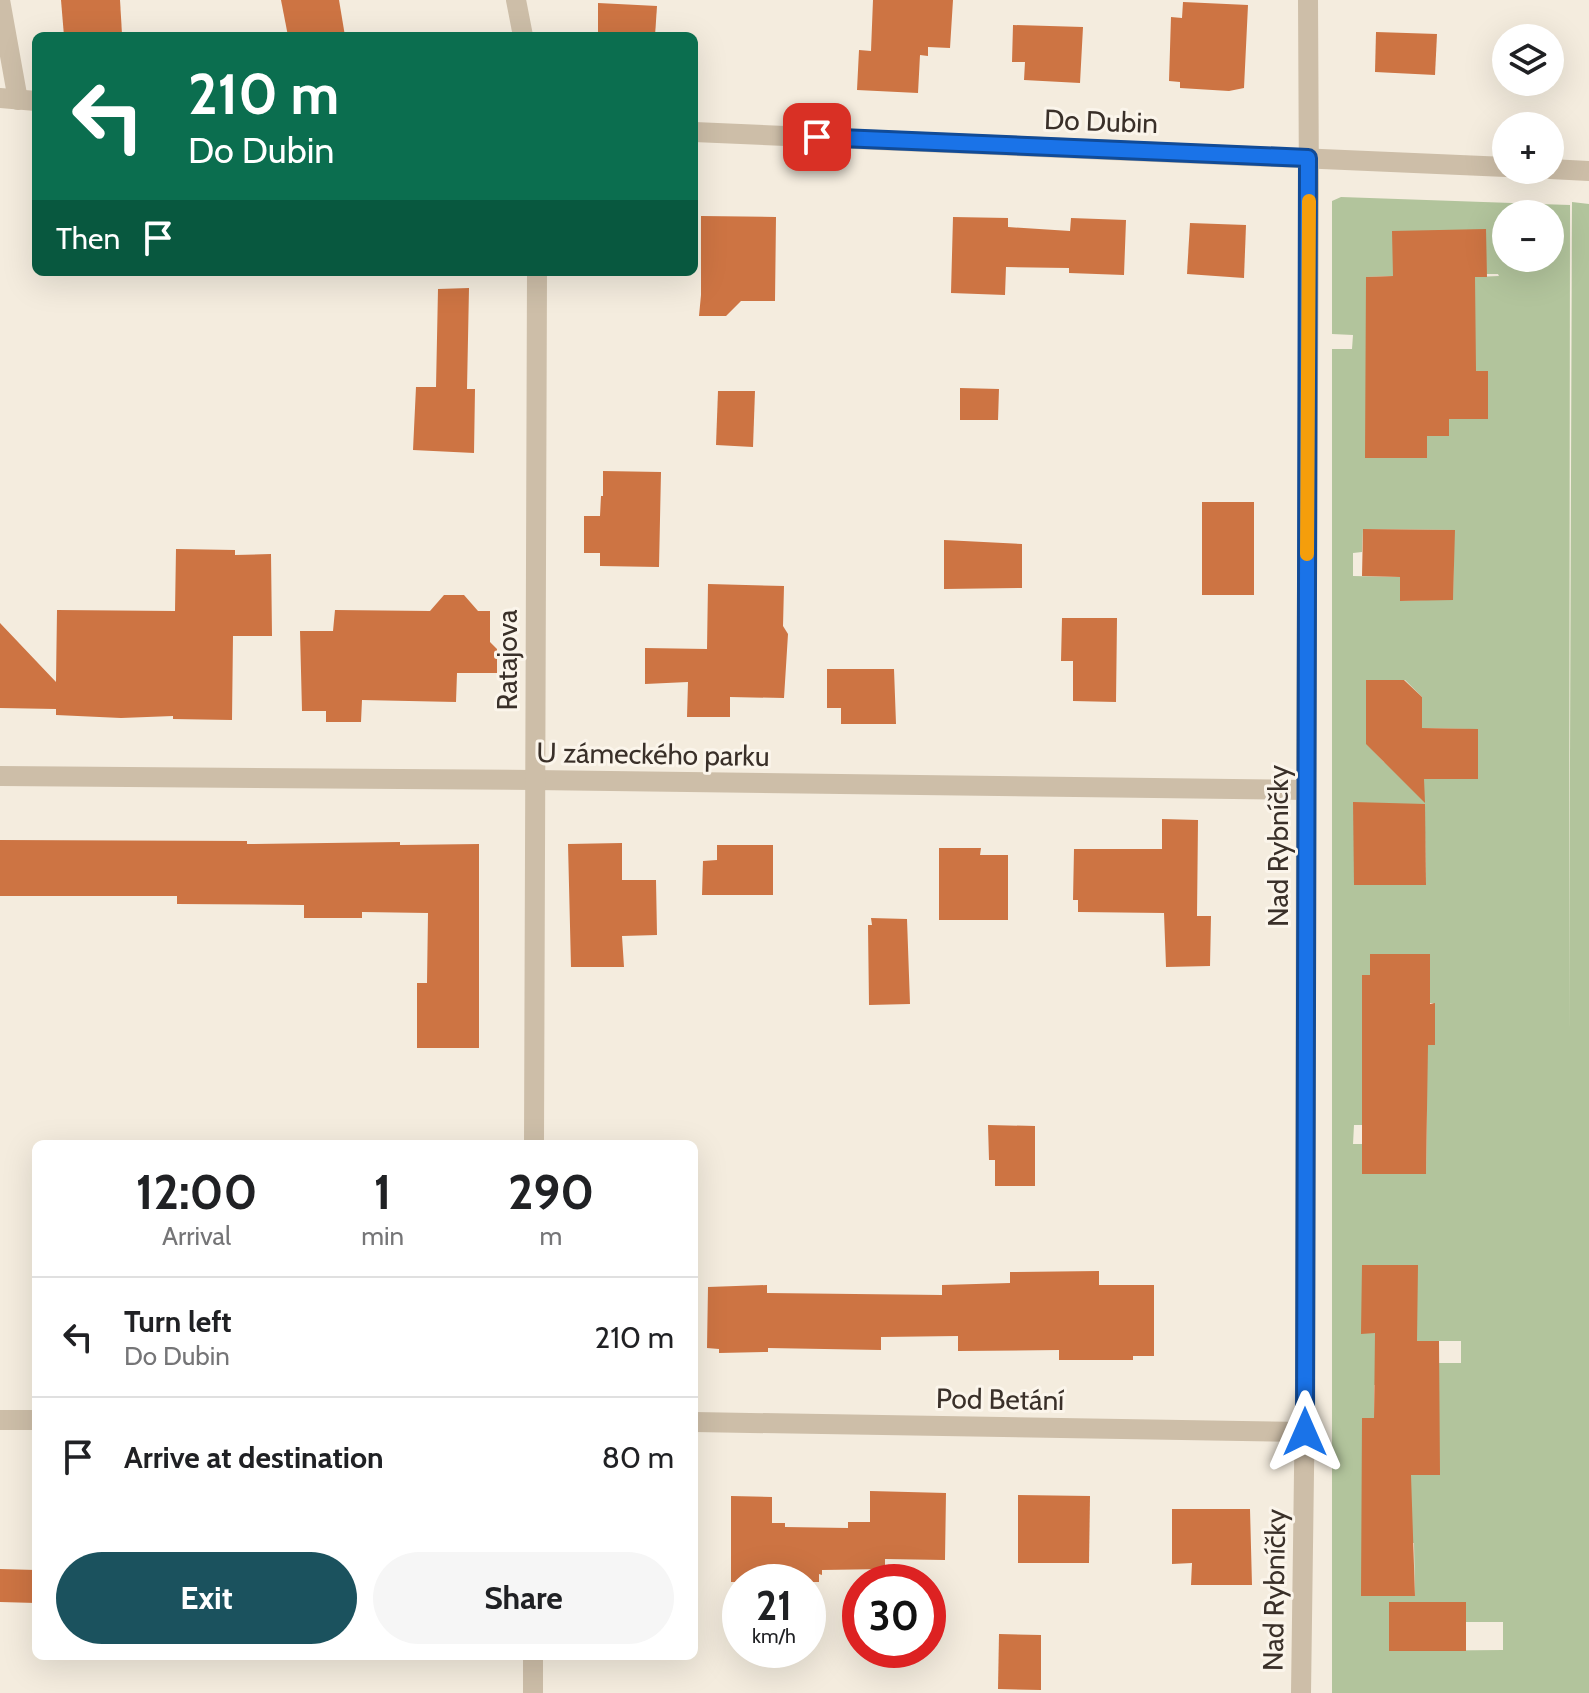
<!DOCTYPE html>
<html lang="en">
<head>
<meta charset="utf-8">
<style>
  body { margin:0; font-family:Cabin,sans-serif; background:#f6f6f6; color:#202124; height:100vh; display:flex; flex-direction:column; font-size:30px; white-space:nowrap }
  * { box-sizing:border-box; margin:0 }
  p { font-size:26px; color:#757577 }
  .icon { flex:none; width:44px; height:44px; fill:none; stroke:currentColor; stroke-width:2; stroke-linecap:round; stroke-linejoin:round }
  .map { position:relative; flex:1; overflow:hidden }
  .panel { position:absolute; left:32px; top:1140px; width:666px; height:520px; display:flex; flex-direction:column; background:#fff; border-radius:12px; box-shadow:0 8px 32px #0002 }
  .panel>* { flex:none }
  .guide { position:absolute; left:32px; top:32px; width:666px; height:244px; border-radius:12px; box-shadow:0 8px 32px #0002; background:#0b6e4f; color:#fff; overflow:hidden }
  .fabs { position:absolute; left:1492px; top:24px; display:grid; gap:16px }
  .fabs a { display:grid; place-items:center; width:72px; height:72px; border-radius:50%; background:#fff; box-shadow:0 8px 32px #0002; font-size:40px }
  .speed { position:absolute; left:722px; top:1564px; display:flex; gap:16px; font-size:40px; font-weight:700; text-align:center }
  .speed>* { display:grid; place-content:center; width:104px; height:104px; border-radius:50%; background:#fff; box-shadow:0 8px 32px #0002; line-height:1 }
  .speed small { font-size:20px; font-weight:400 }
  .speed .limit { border:12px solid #d22; background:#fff; color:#111 }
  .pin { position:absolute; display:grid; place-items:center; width:68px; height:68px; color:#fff; margin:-34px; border-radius:16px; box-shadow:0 4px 12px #0006 }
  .me { position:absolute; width:88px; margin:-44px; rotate:0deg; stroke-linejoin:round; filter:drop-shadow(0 0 6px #0008) }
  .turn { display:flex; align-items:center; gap:28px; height:168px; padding:0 24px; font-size:36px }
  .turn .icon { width:104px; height:104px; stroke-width:2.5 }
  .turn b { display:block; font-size:56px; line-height:68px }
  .then { display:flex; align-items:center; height:76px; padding:0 24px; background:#0003; gap:16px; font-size:30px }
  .eta { display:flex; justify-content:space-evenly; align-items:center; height:136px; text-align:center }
  .eta b { font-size:48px; font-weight:700; line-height:56px }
  .cta { display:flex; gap:16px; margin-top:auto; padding:16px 24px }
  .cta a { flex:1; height:92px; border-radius:48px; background:#1b525e; color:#fff; font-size:32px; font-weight:700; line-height:92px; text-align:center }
  .cta a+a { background:#f6f6f6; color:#202124 }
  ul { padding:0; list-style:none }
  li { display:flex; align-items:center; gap:24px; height:120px; padding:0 24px; border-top:2px solid #e0e0e0 }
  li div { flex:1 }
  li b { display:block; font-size:30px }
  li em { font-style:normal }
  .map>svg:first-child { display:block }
  .green { fill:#b2c49c; fill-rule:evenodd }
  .building { fill:#cd7443 }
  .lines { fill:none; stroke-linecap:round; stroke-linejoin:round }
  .minor { stroke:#cdbea8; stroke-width:20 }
  .route-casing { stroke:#114b97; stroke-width:20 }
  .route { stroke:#1a73e8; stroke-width:14 }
  .slow { stroke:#f59e0b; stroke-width:14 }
  .labels { text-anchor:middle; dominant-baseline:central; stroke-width:6; stroke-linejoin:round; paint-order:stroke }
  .street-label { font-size:28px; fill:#3a3029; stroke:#fbf5eb }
</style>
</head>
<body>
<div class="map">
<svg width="1589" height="1693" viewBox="0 0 1589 1693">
  <rect width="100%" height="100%" fill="#f4ecde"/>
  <path class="green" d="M1341 197 1570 205 1569 1035 1572 202 1589 204V1693H1332V349H1352L1353 335 1332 334V201ZM1506 214H1550V258H1506ZM1393 231 1487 274H1498L1499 276 1475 277 1366 323V277L1393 276ZM1366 371H1488V419H1449V436H1427ZM1363 529 1454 530 1453 599 1400 601V577L1353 576V553L1362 552ZM1405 680 1422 697V728L1469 729 1478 738V779H1434L1384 762 1366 743V681ZM1413 831 1425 832 1426 885 1354 884ZM1370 954H1429L1430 1003H1434L1362 1045V976L1370 975ZM1362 1105H1427L1426 1174H1362V1144H1353L1354 1125H1362ZM1362 1265 1417 1266 1383 1333H1362ZM1420 1341H1461V1363H1420ZM1374 1385H1427L1439 1419V1475H1411V1493L1362 1492V1419L1374 1418ZM1362 1543H1414L1415 1596H1362ZM1434 1602H1465L1466 1622H1503V1650L1389 1651 1433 1618Z"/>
  <g class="building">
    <polygon points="61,0 120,0 122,34 64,36"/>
    <polygon points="281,0 339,0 345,36 288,36"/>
    <polygon points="873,0 953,0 950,48 928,47 928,56 920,55 918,93 857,90 859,50 871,51"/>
    <polygon points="1183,2 1248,5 1244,88 1229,91 1180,88 1180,82 1169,81 1171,17 1182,18"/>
    <polygon points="598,3 657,6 655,36 598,36"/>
    <polygon points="1013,25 1083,27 1080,83 1024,80 1025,62 1012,62"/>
    <polygon points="1376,32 1437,34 1435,75 1375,72"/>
    <polygon points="701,216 776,217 775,301 741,301 726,316 699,316 701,295"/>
    <polygon points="953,217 1008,218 1008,227 1070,231 1071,218 1126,220 1124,275 1069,273 1069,268 1006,267 1005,295 951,293"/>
    <polygon points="1190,223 1246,225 1244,278 1187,274"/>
    <polygon points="1486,229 1487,277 1475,277 1476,371 1488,371 1488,419 1449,419 1449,436 1427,436 1427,458 1365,458 1366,277 1393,276 1392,231"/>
    <polygon points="469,288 467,389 475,389 474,453 413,450 416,387 436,387 438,289"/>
    <polygon points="960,388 999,389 998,420 960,420"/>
    <polygon points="718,391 755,391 753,447 716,445"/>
    <polygon points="603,471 661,472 659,567 600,566 600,553 584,553 584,516 600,516 601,496 603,496"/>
    <rect x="1202" y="502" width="52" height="93"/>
    <polygon points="1363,529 1455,530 1453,600 1400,601 1400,577 1362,576"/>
    <polygon points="944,540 1022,544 1022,588 944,589"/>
    <polygon points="176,549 235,550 235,555 271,554 272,636 233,636 232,720 173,719 173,716 121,718 56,715 56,709 0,708 0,623 56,682 57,610 175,611"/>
    <polygon points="708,584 784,586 783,626 788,634 784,698 730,697 730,717 687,717 688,682 645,684 645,648 707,649"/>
    <polygon points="444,595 464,595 478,611 490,611 490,642 497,649 497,673 457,673 456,702 362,700 361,722 326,722 326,711 302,711 300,631 333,631 335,610 430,611"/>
    <polygon points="1062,618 1117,618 1116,702 1073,701 1073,661 1061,661"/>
    <polygon points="827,669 894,669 896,724 841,724 841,708 827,708"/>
    <polygon points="1366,680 1404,680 1422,697 1422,728 1478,729 1478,779 1424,779 1425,803 1366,744"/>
    <polygon points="1353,802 1425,804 1426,885 1354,885"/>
    <polygon points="1162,819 1198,820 1197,916 1211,916 1210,966 1166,967 1164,913 1078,912 1078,900 1073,900 1074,849 1162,849"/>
    <polygon points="0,840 247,841 247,844 400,842 400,845 479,844 479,1048 417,1048 417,983 427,983 428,913 362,912 362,918 304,918 304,905 177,904 177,896 0,896"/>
    <polygon points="622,843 622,880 656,880 657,935 622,936 624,967 571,967 568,844"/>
    <polygon points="717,845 773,845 773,895 702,895 703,861 717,860"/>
    <polygon points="939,848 981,848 980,855 1008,855 1008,920 939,920"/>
    <polygon points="871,918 907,919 910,1004 869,1005 868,925 872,925"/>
    <polygon points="1370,954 1430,954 1430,1004 1435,1003 1435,1045 1428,1045 1426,1174 1362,1174 1362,975 1370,975"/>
    <polygon points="988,1125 1035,1126 1035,1186 995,1186 995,1160 989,1160"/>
    <polygon points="1362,1265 1418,1265 1417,1341 1439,1341 1440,1475 1411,1475 1415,1596 1361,1596 1362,1418 1374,1418 1375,1333 1361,1334"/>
    <polygon points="1099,1271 1099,1285 1154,1285 1154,1356 1133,1356 1133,1360 1059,1360 1059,1350 958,1351 958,1336 881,1337 881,1350 768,1348 768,1352 719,1353 719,1349 707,1348 708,1287 767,1285 767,1293 942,1295 942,1285 1010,1283 1010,1272"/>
    <polygon points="870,1491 946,1493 945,1560 885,1559 885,1569 822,1570 822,1575 819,1574 819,1582 731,1582 731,1496 772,1497 772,1523 785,1523 785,1527 848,1528 848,1522 870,1522"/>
    <polygon points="1018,1495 1090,1496 1089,1563 1018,1563"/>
    <polygon points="1172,1509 1250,1509 1252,1585 1191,1585 1192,1563 1172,1564"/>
    <polygon points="0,1569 36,1570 36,1603 0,1602"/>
    <rect x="1389" y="1602" width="77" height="49"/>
    <polygon points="999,1634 1041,1635 1041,1690 998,1689"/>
  </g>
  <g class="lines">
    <g class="minor">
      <polyline points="0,0 18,100"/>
      <polyline points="516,0 523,36"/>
      <polyline points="0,98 36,101"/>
      <polyline points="694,132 1506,167"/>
      <polyline points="1550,169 1589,171"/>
      <polyline points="0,776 534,780 1306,790"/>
      <polyline points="534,1144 537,272"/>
      <polyline points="0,1420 36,1420"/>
      <polyline points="694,1422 1305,1432"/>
      <polyline points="533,1693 533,1656"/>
      <polyline points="1301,1693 1305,1399 1306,790 1309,193 1308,0"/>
    </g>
  </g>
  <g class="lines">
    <g class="route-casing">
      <polyline id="route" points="817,137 1308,158 1305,1432"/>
    </g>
    <use href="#route" class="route"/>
    <polyline class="slow" points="1307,554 1309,201"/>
  </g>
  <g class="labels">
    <g class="street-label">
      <text transform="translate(1101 121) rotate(2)">Do Dubin</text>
      <text transform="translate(507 660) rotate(-90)">Ratajova</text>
      <text transform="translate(653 754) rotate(1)">U zámeckého parku</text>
      <text transform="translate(1278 846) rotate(-90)">Nad Rybníčky</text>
      <text transform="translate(1000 1399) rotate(1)">Pod Betání</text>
      <text transform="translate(1274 1590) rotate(-89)">Nad Rybníčky</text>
    </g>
  </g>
</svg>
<div class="fabs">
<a><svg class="icon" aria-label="layers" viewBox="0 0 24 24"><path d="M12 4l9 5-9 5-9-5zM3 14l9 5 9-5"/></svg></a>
<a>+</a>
<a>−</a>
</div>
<div class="speed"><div>21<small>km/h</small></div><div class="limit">30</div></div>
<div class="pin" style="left:817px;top:137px;background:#d93025"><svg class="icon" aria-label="arrive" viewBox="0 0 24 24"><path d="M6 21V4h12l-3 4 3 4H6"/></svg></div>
<svg class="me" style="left:1305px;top:1432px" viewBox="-20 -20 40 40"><path d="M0-17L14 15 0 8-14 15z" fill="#1a73e8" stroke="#fff" stroke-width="4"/></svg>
<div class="guide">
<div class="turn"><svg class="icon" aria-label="left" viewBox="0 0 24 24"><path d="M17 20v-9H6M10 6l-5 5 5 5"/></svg><div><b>210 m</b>Do Dubin</div></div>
<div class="then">Then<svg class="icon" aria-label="arrive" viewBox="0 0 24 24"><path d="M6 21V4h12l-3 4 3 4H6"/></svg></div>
</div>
<section class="panel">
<div class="eta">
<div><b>12:00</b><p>Arrival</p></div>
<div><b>1</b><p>min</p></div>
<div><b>290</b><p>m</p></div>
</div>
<ul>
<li><svg class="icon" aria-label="left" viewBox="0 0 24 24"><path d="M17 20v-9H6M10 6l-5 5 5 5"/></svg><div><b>Turn left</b><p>Do Dubin</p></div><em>210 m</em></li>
<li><svg class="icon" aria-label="arrive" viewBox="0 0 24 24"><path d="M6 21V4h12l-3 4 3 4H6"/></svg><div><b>Arrive at destination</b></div><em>80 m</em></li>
</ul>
<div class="cta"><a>Exit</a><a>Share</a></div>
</section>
</div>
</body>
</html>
